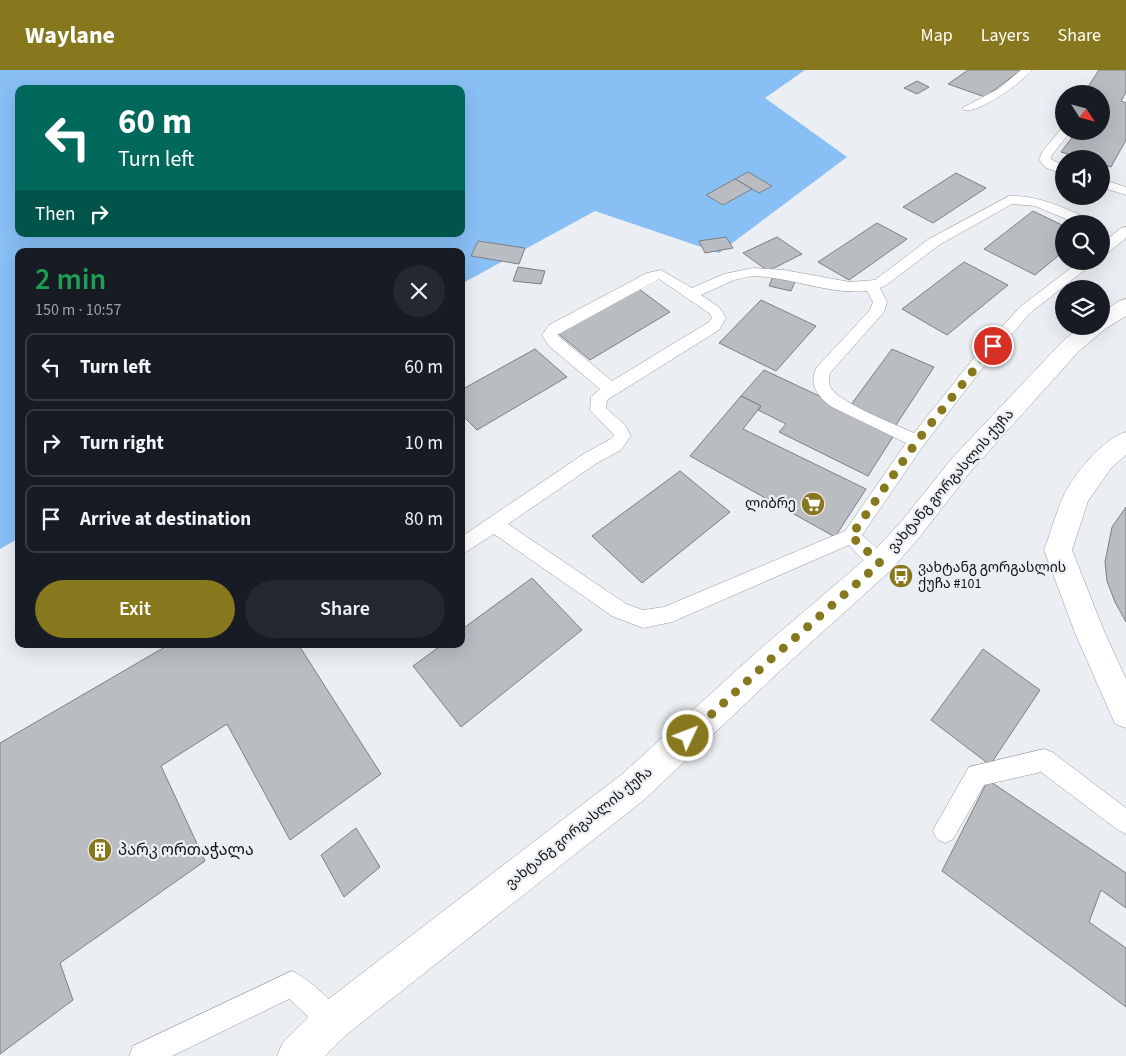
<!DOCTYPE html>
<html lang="en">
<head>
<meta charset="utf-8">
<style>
  body { margin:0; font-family:"Source Sans 3","Noto Sans Georgian",sans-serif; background:#242831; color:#f1f3f6; height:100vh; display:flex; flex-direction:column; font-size:19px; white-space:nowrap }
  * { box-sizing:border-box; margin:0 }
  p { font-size:16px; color:#9ea1a6 }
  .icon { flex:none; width:28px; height:28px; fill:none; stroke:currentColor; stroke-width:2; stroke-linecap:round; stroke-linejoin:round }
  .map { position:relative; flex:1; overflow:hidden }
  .drawer { position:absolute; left:15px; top:178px; width:450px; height:400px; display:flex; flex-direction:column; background:#171b24; border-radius:10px; box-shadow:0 5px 20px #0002 }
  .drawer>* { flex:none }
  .guide { position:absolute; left:15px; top:15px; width:450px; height:152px; border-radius:10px; box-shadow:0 5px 20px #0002; background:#00695c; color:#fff; overflow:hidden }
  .needle { width:32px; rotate:126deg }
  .buttons { position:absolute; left:1055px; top:15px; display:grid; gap:10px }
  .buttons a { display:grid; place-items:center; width:55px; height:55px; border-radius:50%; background:#171b24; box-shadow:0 5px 20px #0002; font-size:25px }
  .pin { position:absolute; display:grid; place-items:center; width:42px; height:42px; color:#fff; margin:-21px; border:2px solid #fff; border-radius:50%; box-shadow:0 1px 5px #0007 }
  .me { position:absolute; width:55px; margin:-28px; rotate:47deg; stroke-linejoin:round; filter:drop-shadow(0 0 4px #0008) }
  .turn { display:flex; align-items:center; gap:18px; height:105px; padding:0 20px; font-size:22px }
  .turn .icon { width:65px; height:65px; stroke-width:2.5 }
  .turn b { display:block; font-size:35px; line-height:42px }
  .then { display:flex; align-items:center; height:48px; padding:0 20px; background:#0003; gap:10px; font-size:19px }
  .round { display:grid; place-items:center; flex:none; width:52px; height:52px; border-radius:26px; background:#242831 }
  .head { display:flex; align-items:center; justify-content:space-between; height:85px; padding:0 20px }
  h1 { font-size:30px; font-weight:600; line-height:38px; color:#1e9e55 }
  .button { display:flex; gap:10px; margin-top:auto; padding:10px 20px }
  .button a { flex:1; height:58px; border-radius:30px; background:#88781d; color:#fff; font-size:20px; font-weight:600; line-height:58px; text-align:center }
  .button a+a { background:#242831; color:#f1f3f6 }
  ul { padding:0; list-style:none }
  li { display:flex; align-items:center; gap:15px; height:68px; margin:0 10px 8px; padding:0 10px; border:2px solid #363941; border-radius:10px }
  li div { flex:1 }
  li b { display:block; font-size:19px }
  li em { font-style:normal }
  header { display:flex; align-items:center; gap:30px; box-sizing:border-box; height:70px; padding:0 25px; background:#88781d; color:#fff }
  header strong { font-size:24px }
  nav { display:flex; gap:28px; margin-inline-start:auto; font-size:18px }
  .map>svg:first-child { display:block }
  .forest { fill:#88bff5; fill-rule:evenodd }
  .building { fill:#b9bdc1; stroke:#7c8083 }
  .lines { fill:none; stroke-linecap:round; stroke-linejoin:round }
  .service-casing { stroke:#96999d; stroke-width:1 }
  .minor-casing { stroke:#96999d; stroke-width:1 }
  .tertiary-casing { stroke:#96999d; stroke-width:1 }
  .service { fill:#fff; fill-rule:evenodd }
  .minor { fill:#fff; fill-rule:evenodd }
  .tertiary { fill:#fff; fill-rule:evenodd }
  .route { stroke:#88781d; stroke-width:9; stroke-dasharray:0 16.2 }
  .labels { text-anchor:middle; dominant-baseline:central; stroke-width:4.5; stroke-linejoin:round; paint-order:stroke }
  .street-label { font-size:14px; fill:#131415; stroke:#ebeef2 }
  .poi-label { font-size:14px; fill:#131415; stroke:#ebeef2; text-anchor:end }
  .near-poi-label { font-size:16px; fill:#131415; stroke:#ebeef2; text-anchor:start }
</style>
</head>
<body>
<header>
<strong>Waylane</strong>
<nav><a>Map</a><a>Layers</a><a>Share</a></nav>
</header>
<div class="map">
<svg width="1126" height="986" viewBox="0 0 1126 986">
  <rect width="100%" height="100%" fill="#ebeef2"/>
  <path class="forest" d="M0 0H805L765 28 847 87 719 183 595 141 461 214V181H19V468L0 479ZM19 19H461V164H19Z"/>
  <g class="building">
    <polygon points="968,0 1021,0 985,27 948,14"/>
    <polygon points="1099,0 1126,0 1126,22 1121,31 1126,33 1126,70 1111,97 1101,94 1101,89 1085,89 1061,82 1077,61 1101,61 1101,29 1104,25 1086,20"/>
    <polygon points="917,11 929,17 917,24 904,18"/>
    <polygon points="748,102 772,116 759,123 735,109"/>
    <polygon points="956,103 986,118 933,153 903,137"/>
    <polygon points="735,109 752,119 723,135 706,125"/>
    <polygon points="1033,141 1064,156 1064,181 1035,205 984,179"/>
    <polygon points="877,153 907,169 849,210 818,192"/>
    <polygon points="726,167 733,178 705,183 699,171"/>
    <polygon points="777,167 802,184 768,201 743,183"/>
    <polygon points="478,171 525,178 519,194 471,186"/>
    <polygon points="964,192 1008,215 947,265 902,239"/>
    <polygon points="518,197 545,201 541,214 513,211"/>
    <polygon points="773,206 795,212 791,221 769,216"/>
    <polygon points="635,216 670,242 590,290 556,262"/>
    <polygon points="761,230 816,256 776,301 719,273"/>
    <polygon points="535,279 567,307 477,360 461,344 461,320"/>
    <polygon points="892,279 934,297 894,358 850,336"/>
    <polygon points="764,300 896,362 868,406 779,362 786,354 758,340 761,336 741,326"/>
    <polygon points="741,326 761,336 743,359 866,419 835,467 690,386"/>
    <polygon points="680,401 730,442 642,513 592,466"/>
    <polygon points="1126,437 1126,552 1115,532 1107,511 1105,492 1112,457"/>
    <polygon points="532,508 582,560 461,657 413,596 443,574 461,574 461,560"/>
    <polygon points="170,574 298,574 381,704 290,770 227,654 161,696 205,791 60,893 73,930 0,984 0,673"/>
    <polygon points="983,579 1040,620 990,695 931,650"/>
    <polygon points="988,710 1126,803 1126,838 1101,820 1089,852 1126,878 1126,937 942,801"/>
    <polygon points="356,758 380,797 344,827 321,785"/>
  </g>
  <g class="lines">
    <g class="service-casing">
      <g id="service">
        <path d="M1021 0H1032C1022 12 979 44 964 40L962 38 1000 18Z"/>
        <polygon points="1064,58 1064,61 1071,61 1052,85 1051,89 1064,96 1064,104 1046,98 1039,90 1042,82 1061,59"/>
        <polygon points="1101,109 1126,117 1126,125 1101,117"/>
        <path d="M1009 126C1040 125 1066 139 1094 151L1095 154H1078L1035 136 1012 134 939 175 885 216 880 218 887 232 884 242 830 303C829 308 828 314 831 318 840 333 897 355 914 363L977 284 1020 237 1080 191H1096L1030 243 987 292 923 376 862 465 887 487 889 493 887 499C872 504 859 485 849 475L672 552 643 558 612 546 494 464 461 485V467L585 383 609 370 614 365 590 340 591 327 600 319 549 276 542 265 549 255 647 203 661 200 692 218 724 204 753 198 784 200 850 212 875 210 929 169ZM753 206C791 207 829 225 867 221L873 232 870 240 817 297C807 314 819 328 832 337L906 373 845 461 664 537 643 540 626 534 508 454 597 393 621 380 631 366 625 355 606 338 607 330 719 260 726 248 719 237 701 225 734 210ZM659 209 709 243 712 248 709 252 612 311 557 265Z"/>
        <polygon points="1126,157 1126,168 1106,184 1101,185 1101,174 1121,158"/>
        <polygon points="1044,679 1052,682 1126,738 1126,764 1118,760 1041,702 984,715 953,769 945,773 937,769 933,761 937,753 969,697"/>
        <path d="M292 901C308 908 338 935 345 951L341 960 332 964 323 960 289 929 172 986H129L133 976Z"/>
      </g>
    </g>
    <g class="minor-casing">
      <path id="minor" d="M1126 362V385L1112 397 1088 431 1072 480 1104 561 1126 609V658L1115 654 1075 563 1044 480C1051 462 1056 442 1064 425 1075 403 1102 369 1126 362Z"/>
    </g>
    <g class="tertiary-casing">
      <polygon id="tertiary" points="1126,229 1126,246 1105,259 1079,281 971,401 918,469 890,501 782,599 645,729 346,965 325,986 277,986 283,972 318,937 621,705 760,579 870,485 900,453 953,387 1063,271 1081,256 1101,256 1101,243 1119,231"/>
    </g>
    <use href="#service" class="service"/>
    <use href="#minor" class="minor"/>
    <use href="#tertiary" class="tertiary"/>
  </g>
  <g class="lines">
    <polyline class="route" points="688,666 771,589 880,493 851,466 917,371 993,276"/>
  </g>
  <defs>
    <g id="supermarket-disc" transform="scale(1.25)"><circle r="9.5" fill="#88781d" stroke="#ebeef2"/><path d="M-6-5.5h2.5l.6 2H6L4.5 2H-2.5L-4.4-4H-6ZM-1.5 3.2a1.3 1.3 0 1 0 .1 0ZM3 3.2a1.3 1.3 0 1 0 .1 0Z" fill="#fff"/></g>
    <g id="bus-disc" transform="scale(1.25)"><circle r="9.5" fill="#88781d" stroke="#ebeef2"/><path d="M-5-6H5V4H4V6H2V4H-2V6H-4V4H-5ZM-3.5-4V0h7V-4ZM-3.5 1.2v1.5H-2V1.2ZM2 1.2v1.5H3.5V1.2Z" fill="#fff"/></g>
    <g id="building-disc" transform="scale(1.25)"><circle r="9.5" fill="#88781d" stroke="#ebeef2"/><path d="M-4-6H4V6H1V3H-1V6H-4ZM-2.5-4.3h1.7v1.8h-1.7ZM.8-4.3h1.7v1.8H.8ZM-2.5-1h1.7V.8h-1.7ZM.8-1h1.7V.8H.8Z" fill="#fff"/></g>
  </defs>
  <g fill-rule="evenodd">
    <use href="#supermarket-disc" x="813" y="434"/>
    <use href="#bus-disc" x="901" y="506"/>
    <use href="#building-disc" x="100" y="780"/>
  </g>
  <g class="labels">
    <g class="street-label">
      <text transform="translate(951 411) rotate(-49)">ვახტანგ გორგასლის ქუჩა</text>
      <text transform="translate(579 758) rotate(-39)">ვახტანგ გორგასლის ქუჩა</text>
    </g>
    <g class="poi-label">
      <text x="796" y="434">ლიბრე</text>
      <text x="918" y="498" text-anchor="start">ვახტანგ გორგასლის<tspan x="918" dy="16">ქუჩა #101</tspan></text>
    </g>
    <g class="near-poi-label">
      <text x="118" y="780">პარკ ორთაჭალა</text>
    </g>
  </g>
</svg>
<div class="buttons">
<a><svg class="needle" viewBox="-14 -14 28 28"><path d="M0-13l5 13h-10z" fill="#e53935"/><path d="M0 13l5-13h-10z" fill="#9ea1a6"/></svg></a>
<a><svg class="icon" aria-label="sound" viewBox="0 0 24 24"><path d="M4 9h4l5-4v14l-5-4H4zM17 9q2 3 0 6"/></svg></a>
<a><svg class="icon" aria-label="search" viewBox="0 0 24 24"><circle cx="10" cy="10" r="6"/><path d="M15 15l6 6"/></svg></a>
<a><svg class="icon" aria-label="layers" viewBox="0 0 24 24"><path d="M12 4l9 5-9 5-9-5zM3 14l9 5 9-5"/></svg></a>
</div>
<div class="pin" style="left:993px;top:276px;background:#d93025"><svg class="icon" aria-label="arrive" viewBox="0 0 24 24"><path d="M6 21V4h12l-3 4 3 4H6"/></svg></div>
<svg class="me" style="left:688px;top:666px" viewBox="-20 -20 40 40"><circle r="17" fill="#88781d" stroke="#fff" stroke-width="3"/><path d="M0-11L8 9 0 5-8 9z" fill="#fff"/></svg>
<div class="guide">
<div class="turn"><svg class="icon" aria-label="left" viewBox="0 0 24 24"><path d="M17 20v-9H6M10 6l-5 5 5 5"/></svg><div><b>60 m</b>Turn left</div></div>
<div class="then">Then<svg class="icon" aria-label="right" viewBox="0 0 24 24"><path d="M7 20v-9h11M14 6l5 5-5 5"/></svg></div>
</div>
<section class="drawer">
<div class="head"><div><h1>2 min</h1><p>150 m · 10:57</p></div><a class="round"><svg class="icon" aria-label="close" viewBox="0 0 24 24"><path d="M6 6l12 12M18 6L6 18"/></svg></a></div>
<ul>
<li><svg class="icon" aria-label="left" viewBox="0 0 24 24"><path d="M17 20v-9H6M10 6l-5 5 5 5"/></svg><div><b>Turn left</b></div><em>60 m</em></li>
<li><svg class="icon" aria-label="right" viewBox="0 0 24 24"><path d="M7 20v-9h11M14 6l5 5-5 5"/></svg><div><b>Turn right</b></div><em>10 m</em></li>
<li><svg class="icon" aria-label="arrive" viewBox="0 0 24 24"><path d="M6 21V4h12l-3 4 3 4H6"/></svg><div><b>Arrive at destination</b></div><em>80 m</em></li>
</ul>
<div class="button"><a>Exit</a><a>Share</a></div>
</section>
</div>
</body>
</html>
